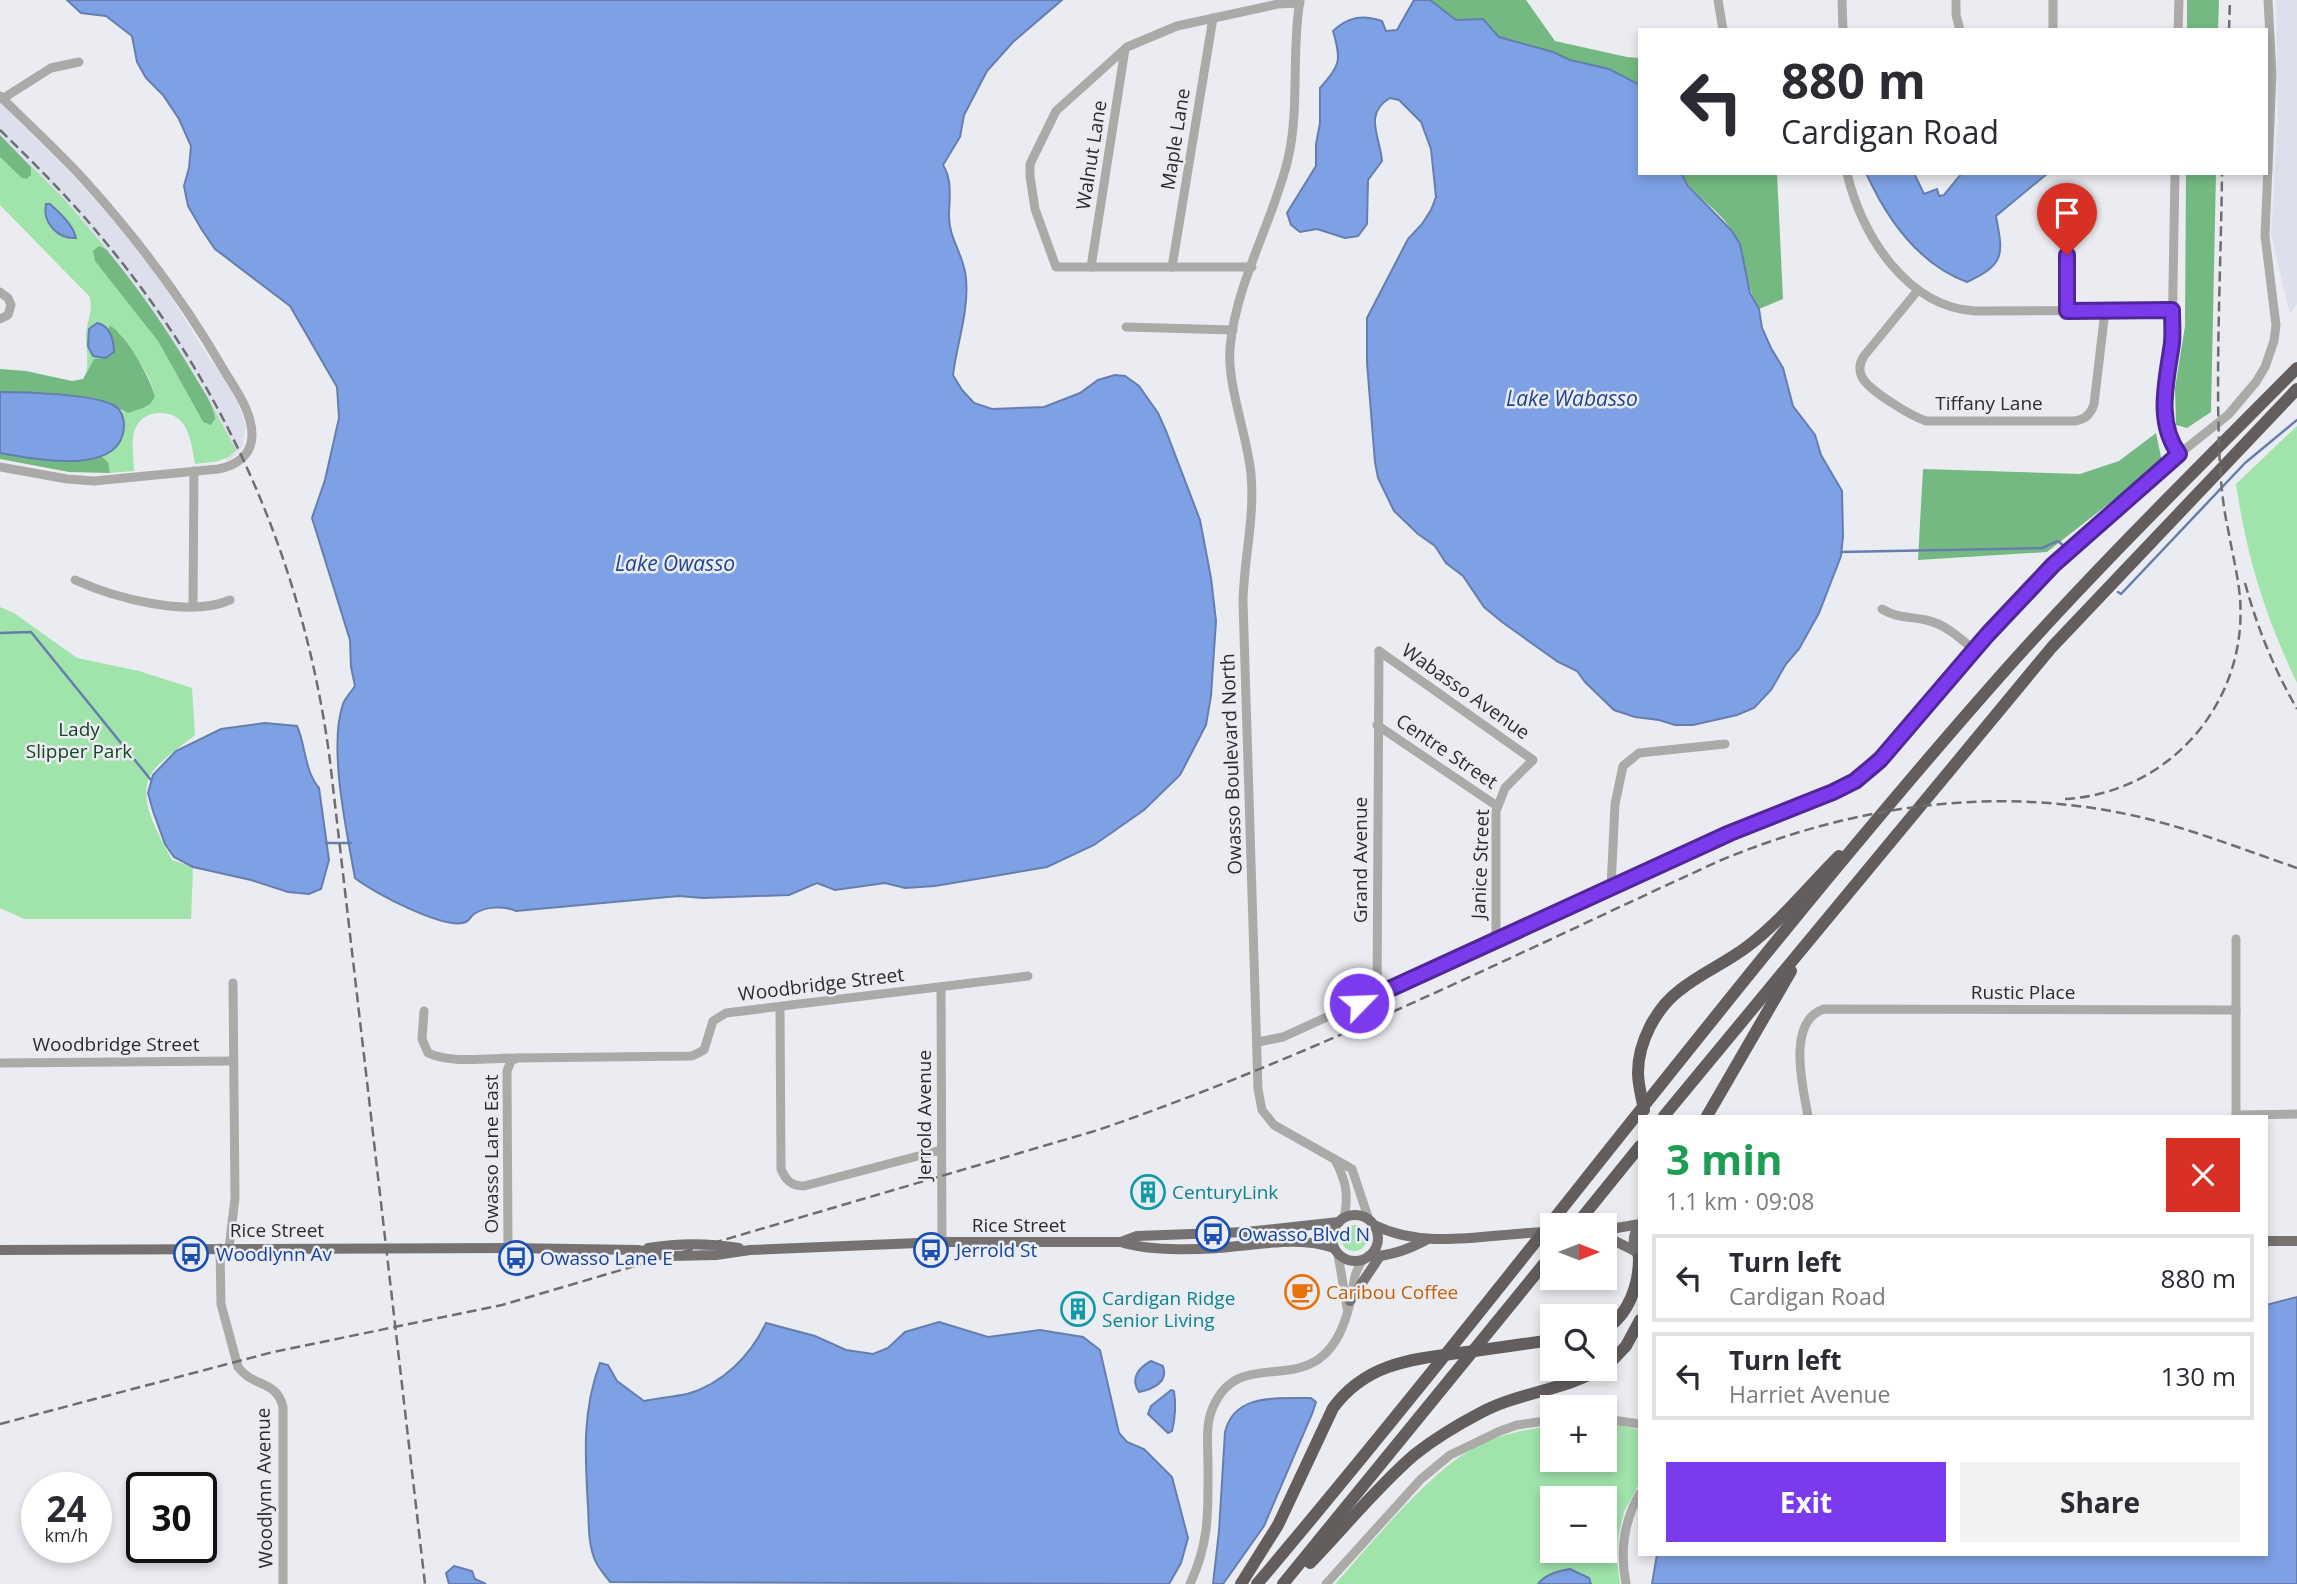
<!DOCTYPE html>
<html lang="en">
<head>
<meta charset="utf-8">
<style>
  body { margin:0; font-family:"Open Sans",sans-serif; background:#f2f2f3; color:#2b2b33; height:100vh; display:flex; flex-direction:column; font-size:26px; white-space:nowrap }
  * { box-sizing:border-box; margin:0 }
  p { font-size:23px; color:#7c7c81 }
  .icon { flex:none; width:38px; height:38px; fill:none; stroke:currentColor; stroke-width:2; stroke-linecap:round; stroke-linejoin:round }
  .map { position:relative; flex:1; overflow:hidden }
  .drawer { position:absolute; left:1638px; top:1115px; width:630px; height:441px; display:flex; flex-direction:column; background:#fff; border-radius:0px; box-shadow:0 4px 10px #0003 }
  .drawer>* { flex:none }
  .top-card { position:absolute; left:1638px; top:28px; width:630px; height:147px; border-radius:0px; box-shadow:0 4px 10px #0003; background:#fff; color:#2b2b33; overflow:hidden }
  .needle { width:46px; rotate:90deg }
  .fabs { position:absolute; left:1540px; top:1213px; display:grid; gap:14px }
  .fabs a { display:grid; place-items:center; width:77px; height:77px; border-radius:0px; background:#fff; box-shadow:0 4px 10px #0003; font-size:35px }
  .speed { position:absolute; left:21px; top:1472px; display:flex; gap:14px; font-size:35px; font-weight:700; text-align:center }
  .speed>* { display:grid; place-content:center; width:91px; height:91px; border-radius:50%; background:#fff; box-shadow:0 4px 10px #0003; line-height:1 }
  .speed small { font-size:18px; font-weight:400 }
  .speed .limit { border:4px solid #111; border-radius:10px; background:#fff; color:#111 }
  .pin { position:absolute; display:grid; place-items:center; width:60px; height:60px; color:#fff; margin:-72px -30px; border-radius:50% 50% 50% 0; rotate:-45deg; box-shadow:0 0 7px #0007 }
  .pin .icon { rotate:45deg }
  .me { position:absolute; width:77px; margin:-38px; rotate:66deg; stroke-linejoin:round; filter:drop-shadow(0 0 5px #0008) }
  .turn { display:flex; align-items:center; gap:24px; height:147px; padding:0 28px; font-size:32px }
  .turn .icon { width:91px; height:91px; stroke-width:2.5 }
  .turn b { display:block; font-size:49px; line-height:60px }
  .round { display:grid; place-items:center; flex:none; width:74px; height:74px; border-radius:0px; background:#f2f2f3 }
  .overview { display:flex; align-items:center; justify-content:space-between; height:119px; padding:0 28px }
  h1 { font-size:42px; font-weight:700; line-height:52px; color:#1e9e55 }
  .primary-button { display:flex; gap:14px; margin-top:auto; padding:14px 28px }
  .primary-button a { flex:1; height:80px; border-radius:0px; background:#7c3aed; color:#fff; font-size:28px; font-weight:700; line-height:80px; text-align:center }
  .primary-button a+a { background:#f2f2f3; color:#2b2b33 }
  ul { padding:0; list-style:none }
  li { display:flex; align-items:center; gap:21px; height:88px; margin:0 14px 10px; padding:0 14px; border:4px solid #e1e1e2; border-radius:0px }
  li div { flex:1 }
  li b { display:block; font-size:26px }
  li em { font-style:normal }
  .map>svg:first-child { display:block }
  .built { fill:#dde0ec }
  .green { fill:#a0e3ab; fill-rule:evenodd }
  .forest { fill:#74b981 }
  .water { fill:#7ea1e5; stroke:#657eae; stroke-width:2 }
  .lines { fill:none; stroke-linecap:round; stroke-linejoin:round }
  .stream { stroke:#657eae; stroke-width:2.5 }
  .minor { stroke:#acaaa9; stroke-width:9 }
  .major { stroke:#767271; stroke-width:10 }
  .highway { stroke:#635e5d; stroke-width:12 }
  .rail { stroke:#6e6e71; stroke-width:2.5; stroke-dasharray:10 5; stroke-linecap:butt }
  .route-casing { stroke:#51269a; stroke-width:18 }
  .route { stroke:#7c3aed; stroke-width:12 }
  .labels { text-anchor:middle; dominant-baseline:central; stroke-width:5; stroke-linejoin:round; paint-order:stroke }
  .street-label { font-size:19px; fill:#2c2c2e; stroke:#ebecf1 }
  .park-label { font-size:19px; fill:#144622; stroke:#ebecf1 }
  .culture-label { font-size:19px; fill:#0d838f; stroke:#ebecf1; text-anchor:start }
  .transit-label { font-size:19px; fill:#164399; stroke:#ebecf1; text-anchor:start }
  .food-label { font-size:19px; fill:#c56008; stroke:#ebecf1; text-anchor:start }
  .water-label { font-size:21px; font-style:italic; fill:#204493; stroke:#ebecf1 }
</style>
</head>
<body>
<div class="map">
<svg width="2297" height="1584" viewBox="0 0 2297 1584">
  <rect width="100%" height="100%" fill="#ebecf1"/>
  <g class="built">
    <polygon points="2276,0 2297,0 2297,304 2290,314 2271,235 2278,120"/>
    <polygon points="0,103 77,180 118,226 161,281 213,364 223,376 238,404 246,426 242,447 231,459 227,461 196,403 137,308 0,153"/>
  </g>
  <g class="green">
    <path d="M0 157 25 179 30 177 31 167 27 162 64 199 109 252 104 247 105 272 158 341 200 417 213 424 215 419 211 404 236 450C225 463 210 462 195 464 191 440 188 411 158 413 149 413 140 419 136 427 130 439 134 458 134 471L110 473 107 460 96 457 113 449 123 418 119 410 124 412C137 411 147 408 155 397 151 374 132 351 119 332L108 330 109 332 105 325 88 336 90 351 99 358 92 362 86 374C89 360 86 349 86 335 87 321 94 310 89 296L0 205Z"/>
    <path d="M2297 426V683C2265 616 2247 558 2236 484Z"/>
    <path d="M0 607 14 613 77 658 139 671 192 688 195 735C183 745 162 759 153 771 134 797 160 836 172 860L193 867 191 919H24L0 908Z"/>
    <circle cx="1354" cy="1238" r="13"/>
    <path d="M1605 1425H1619L1640 1430V1482L1624 1512 1618 1537 1617 1560 1620 1584H1335C1375 1540 1428 1472 1479 1445 1502 1434 1527 1429 1552 1426V1460H1605ZM1552 1498H1605V1550H1552Z"/>
  </g>
  <g class="forest">
    <polygon points="1430,0 1526,0 1555,41 1627,57 1640,58 1640,85 1609,69 1570,60 1553,52 1499,37 1467,20 1456,20"/>
    <polygon points="2187,0 2219,0 2218,30 2187,30"/>
    <polygon points="0,135 31,167 31,175 27,179 22,178 0,157"/>
    <path d="M1681 173H1777L1783 299 1759 309C1745 285 1745 256 1732 231 1722 212 1692 195 1681 173Z"/>
    <polygon points="2186,173 2216,173 2211,412 2187,428 2176,425 2175,388 2185,326"/>
    <path d="M99 246 106 249C140 290 170 334 197 380 204 392 214 405 215 419L211 425 203 422 158 341 95 261 93 251Z"/>
    <path d="M110 326C125 332 152 381 155 397L150 404 143 408 128 413 98 399 29 392H0V369L26 371 72 381 83 379 94 359 109 357 114 352 108 329Z"/>
    <polygon points="2156,433 2162,462 2047,552 1918,560 1923,469 2080,474 2119,461"/>
    <polygon points="0,453 64,462 102,457 108,462 110,473 69,472 0,459"/>
  </g>
  <g class="water">
    <path d="M67 0H1062L1013 42 987 71 964 115 960 137 943 165C953 181 949 199 949 217 949 239 965 257 966 279 969 311 957 343 953 375L962 390 974 403 992 409 1044 407 1080 393 1098 380 1115 375 1125 376 1139 386 1158 413 1166 431 1200 520 1211 578 1216 621 1211 696 1206 725 1180 775 1144 810 1094 845 1047 867 935 886 905 888 885 883 835 890 817 883 789 895 703 898 679 896 516 911C504 906 486 906 474 914 471 916 470 920 466 922 446 931 372 892 355 878 347 833 328 747 343 704 345 698 351 692 355 686L351 667 350 640 312 518 325 480 339 418 337 387 290 306 215 249 202 230 188 206 184 186 189 168 191 146 179 119 163 95 146 78 137 62 132 36 106 16 81 13Z"/>
    <path d="M1414 0H1430L1456 20 1483 19 1499 37 1553 52 1570 60 1609 69 1640 85V173H1681L1688 186 1731 230 1740 244 1750 293 1759 309 1762 328 1771 348 1783 368 1793 406 1815 435 1821 455 1842 491 1843 536 1841 556 1819 613 1799 649 1786 664 1771 690 1754 708 1737 715 1693 725H1675L1659 720 1635 717 1614 710 1585 682 1577 671 1558 662 1502 622 1484 607 1463 576 1446 563 1435 546 1418 534 1394 511 1378 478 1375 462 1367 363V318L1408 239 1422 224 1431 210 1436 197 1431 149 1421 122 1399 100 1390 98C1363 114 1380 136 1382 161L1368 180 1367 224 1358 236 1345 238 1317 229 1300 232 1291 225 1287 213 1316 166V144L1320 123V88C1340 65 1342 61 1333 31 1348 17 1362 14 1382 21L1386 31 1397 30Z"/>
    <path d="M1866 173H1914L1924 194 1937 189 1939 196 1944 195 1962 173H2048L1996 216C2003 254 2006 264 1967 282 1918 264 1887 219 1866 173Z"/>
    <path d="M46 204H50C60 213 73 225 76 238 58 239 42 223 46 204Z"/>
    <path d="M97 323C110 325 114 341 114 352L106 358 93 356 88 346 89 329Z"/>
    <path d="M0 392C25 392 93 394 113 405 121 409 124 418 124 427 121 478 31 458 0 453Z"/>
    <path d="M265 723 297 726C306 746 304 770 319 788L329 860 321 889 309 894 288 892 251 880 193 867 174 857 165 844 153 811 148 793 153 775 176 751 221 729Z"/>
    <polygon points="2297,1297 2297,1584 1652,1584 1657,1554 2266,1554 2266,1305"/>
    <path d="M939 1322 988 1337 1040 1330 1083 1337 1100 1350 1119 1433 1127 1442 1144 1449 1172 1477 1188 1538 1181 1563 1169 1584 610 1582C605 1575 598 1568 595 1560 588 1544 589 1524 588 1507 585 1456 582 1411 600 1363L608 1365 617 1381 644 1401C658 1398 673 1397 687 1394 723 1384 751 1355 766 1323L815 1336 846 1350 873 1354 888 1348 905 1332Z"/>
    <path d="M1151 1361 1163 1366C1169 1382 1153 1389 1139 1392 1130 1379 1138 1368 1151 1361Z"/>
    <path d="M1171 1390 1174 1391C1176 1404 1175 1419 1172 1431L1168 1433 1148 1414 1151 1406Z"/>
    <path d="M1311 1398 1316 1402 1312 1414 1264 1526 1223 1584H1213L1219 1531 1225 1432C1235 1392 1279 1399 1311 1398Z"/>
    <polygon points="454,1566 472,1571 475,1579 486,1584 449,1584 446,1573"/>
    <path d="M1570 1569 1589 1578 1591 1584H1538C1546 1574 1558 1571 1570 1569Z"/>
  </g>
  <g class="lines">
    <g class="stream">
      <polyline points="1841,552 2042,548 2058,541 2065,547"/>
      <polyline points="2118,592 2121,594 2245,463 2297,420"/>
      <polyline points="0,633 31,632 151,780"/>
      <polyline points="326,843 351,843"/>
    </g>
    <g class="minor">
      <path d="M1300 0C1291 53 1300 107 1288 159 1273 222 1236 282 1230 348 1227 385 1247 434 1251 474 1255 517 1244 558 1243 601L1258 1089 1262 1110 1274 1125 1352 1169 1369 1220"/>
      <polyline points="1718,0 1723,30"/>
      <polyline points="1842,0 1843,30"/>
      <polyline points="1956,0 1956,15 1960,30"/>
      <polyline points="2053,30 2053,0"/>
      <polyline points="2178,30 2179,0"/>
      <path d="M0 96C29 125 60 153 87 183 139 241 186 304 225 372 236 390 252 412 252 435 252 455 236 466 218 469L94 481 67 479 0 467"/>
      <polyline points="2,99 51,68 79,62"/>
      <path d="M1847 173C1861 235 1907 307 1975 311L2172 310"/>
      <path d="M2175 173 2172 342C2164 377 2156 423 2179 454"/>
      <polyline points="2067,231 2067,311"/>
      <polyline points="1091,267 1125,49"/>
      <polyline points="1172,267 1213,18"/>
      <polyline points="1252,267 1056,267 1035,209 1030,176 1030,164 1056,111 1127,47 1177,26 1278,4 1300,3"/>
      <path d="M1918 290 1864 356C1860 362 1858 369 1862 377 1868 390 1911 416 1926 421H2074C2085 420 2091 414 2094 404L2105 311"/>
      <polyline points="0,292 8,298 11,305 8,315 0,319"/>
      <polyline points="1126,327 1233,330"/>
      <path d="M75 580C115 598 188 618 230 600"/>
      <polyline points="193,606 194,471"/>
      <path d="M1882 609C1899 619 1908 616 1926 620 1945 624 1959 637 1974 650"/>
      <polyline points="1379,651 1533,760 1505,788 1496,811 1496,940"/>
      <polyline points="1377,725 1497,806"/>
      <polyline points="1611,888 1615,804 1623,766 1639,753 1725,744"/>
      <polyline points="2236,939 2236,1116"/>
      <polyline points="941,987 942,1242"/>
      <polyline points="1377,995 1379,651"/>
      <path d="M780 1007 781 1169C786 1181 792 1186 804 1186L941 1150"/>
      <path d="M424 1011 422 1039 428 1053C452 1064 489 1058 517 1058"/>
      <polyline points="1258,1042 1283,1037 1730,833 1833,792 1855,781 1889,751 1987,635 2053,565 2179,454 2228,415 2256,382 2265,367 2274,341 2276,325 2265,236 2272,74 2268,0"/>
      <polyline points="0,1063 233,1061"/>
      <polyline points="2236,1115 2297,1114"/>
      <path d="M1808 1116C1803 1088 1786 1021 1824 1009L2236 1010"/>
      <path d="M1335 1160C1346 1181 1349 1194 1344 1218"/>
      <path d="M220 1248 221 1304 238 1367C252 1387 277 1380 283 1407V1584"/>
      <polyline points="229,1248 235,1198 233,983"/>
      <polyline points="508,1248 507,1071 511,1061 517,1058 692,1056 704,1050 713,1021 726,1013 1028,976"/>
      <polyline points="1338,1254 1347,1308"/>
      <polyline points="1605,1419 1640,1424"/>
      <path d="M1190 1584C1210 1541 1208 1511 1208 1465 1208 1445 1205 1425 1213 1407 1236 1355 1282 1384 1319 1359 1338 1345 1346 1321 1351 1299 1354 1284 1353 1273 1363 1260"/>
      <polyline points="1326,1584 1421,1479 1450,1455 1500,1431 1517,1425 1552,1420"/>
      <path d="M1626 1584C1620 1552 1623 1522 1640 1493"/>
    </g>
    <g class="major">
      <circle cx="1355" cy="1238" r="23"/>
      <path d="M1374 1225C1429 1252 1493 1232 1552 1232"/>
      <path d="M1640 1225C1631 1236 1632 1248 1640 1259"/>
      <polyline points="1605,1230 1640,1224"/>
      <polyline points="1605,1236 1635,1251"/>
      <polyline points="2266,1241 2297,1241"/>
      <polyline points="1121,1242 1137,1236 1246,1232 1339,1222"/>
      <path d="M648 1248C678 1243 709 1243 739 1248"/>
      <path d="M0 1250 508 1248 638 1250 670 1256 716 1255 750 1250 942 1242H1121C1151 1252 1206 1250 1238 1246 1271 1243 1302 1237 1334 1248"/>
      <path d="M1369 1256C1388 1257 1409 1249 1426 1240"/>
      <polyline points="1350,1301 1380,1256"/>
    </g>
    <g class="highway">
      <path d="M1644 1110C1642 1098 1638 1085 1638 1073 1638 1042 1656 1008 1680 990 1701 973 1726 963 1748 946 1781 921 1809 886 1839 856"/>
      <polyline points="1664,1116 2052,647 2297,389"/>
      <polyline points="1707,1116 1791,971"/>
      <polyline points="1576,1225 1640,1146"/>
      <path d="M1605 1329C1629 1315 1639 1284 1639 1258"/>
      <polyline points="1609,1364 1626,1346 1640,1320"/>
      <path d="M1310 1563C1344 1528 1376 1488 1414 1455 1434 1439 1459 1424 1482 1412 1520 1392 1566 1390 1602 1368"/>
      <path d="M1241 1584 1278 1525 1333 1408C1367 1362 1414 1359 1467 1352 1495 1348 1524 1344 1552 1340"/>
      <path d="M1257 1584C1510 1285 1742 968 2001 675 2096 568 2197 469 2297 368"/>
      <polyline points="1283,1584 1552,1254"/>
    </g>
    <g class="rail">
      <polyline points="2229,30 2230,0"/>
      <path d="M0 130C36 165 71 200 102 238 228 388 305 568 330 761L425 1584"/>
      <path d="M2245 583C2257 627 2274 669 2297 709"/>
      <path d="M2065 799C2170 793 2248 702 2240 598 2238 575 2232 552 2228 529 2222 502 2220 473 2219 445 2216 355 2221 263 2222 173"/>
      <path d="M0 1424 273 1352 502 1305 1098 1130C1311 1057 1514 955 1719 861 1853 805 1997 784 2140 817 2194 830 2245 850 2297 868"/>
    </g>
  </g>
  <g class="lines">
    <g class="route-casing">
      <path id="route" d="M1359 1003 1730 833 1833 792 1855 781 1880 760 1987 635 2053 565 2179 454C2155 421 2167 380 2172 343 2173 332 2172 321 2172 310L2067 311V255"/>
    </g>
    <use href="#route" class="route"/>
  </g>
  <defs>
    <g id="building-ring" transform="scale(1.75)"><circle r="9.5" fill="#ebecf1" stroke="#0f9aa8" stroke-width="1.5"/><path d="M-4-6H4V6H1V3H-1V6H-4ZM-2.5-4.3h1.7v1.8h-1.7ZM.8-4.3h1.7v1.8H.8ZM-2.5-1h1.7V.8h-1.7ZM.8-1h1.7V.8H.8Z" fill="#0f9aa8"/></g>
    <g id="bus-ring" transform="scale(1.75)"><circle r="9.5" fill="#ebecf1" stroke="#1a4fb4" stroke-width="1.5"/><path d="M-5-6H5V4H4V6H2V4H-2V6H-4V4H-5ZM-3.5-4V0h7V-4ZM-3.5 1.2v1.5H-2V1.2ZM2 1.2v1.5H3.5V1.2Z" fill="#1a4fb4"/></g>
    <g id="cafe-ring" transform="scale(1.75)"><circle r="9.5" fill="#ebecf1" stroke="#e8710a" stroke-width="1.5"/><path d="M-5.5-4.5H6V0H3Q3 3.5 0 3.5H-2.5Q-5.5 3.5-5.5 0ZM3-3.2v2h1.7v-2ZM-6 4.5H4V6H-6Z" fill="#e8710a"/></g>
  </defs>
  <g fill-rule="evenodd">
    <use href="#building-ring" x="1148" y="1192"/>
    <use href="#bus-ring" x="1213" y="1234"/>
    <use href="#bus-ring" x="931" y="1250"/>
    <use href="#bus-ring" x="191" y="1254"/>
    <use href="#bus-ring" x="516" y="1258"/>
    <use href="#cafe-ring" x="1302" y="1292"/>
    <use href="#building-ring" x="1078" y="1309"/>
  </g>
  <g class="labels">
    <g class="street-label">
      <text transform="translate(1175 139) rotate(-81)">Maple Lane</text>
      <text transform="translate(1091 155) rotate(-81)">Walnut Lane</text>
      <text x="1989" y="403">Tiffany Lane</text>
      <text transform="translate(1466 691) rotate(35)">Wabasso Avenue</text>
      <text transform="translate(1447 751) rotate(34)">Centre Street</text>
      <text transform="translate(1231 764) rotate(-92)">Owasso Boulevard North</text>
      <text transform="translate(1360 860) rotate(-90)">Grand Avenue</text>
      <text transform="translate(1480 864) rotate(-88)">Janice Street</text>
      <text transform="translate(821 984) rotate(-7)">Woodbridge Street</text>
      <text x="2023" y="992">Rustic Place</text>
      <text x="116" y="1044">Woodbridge Street</text>
      <text transform="translate(924 1115) rotate(-90)">Jerrold Avenue</text>
      <text transform="translate(491 1154) rotate(-90)">Owasso Lane East</text>
      <text x="1019" y="1225">Rice Street</text>
      <text x="277" y="1230">Rice Street</text>
      <text transform="translate(264 1488) rotate(-91)">Woodlynn Avenue</text>
    </g>
    <g class="park-label">
      <text x="79" y="729">Lady<tspan x="79" dy="22">Slipper Park</tspan></text>
    </g>
    <g class="culture-label">
      <text x="1172" y="1192">CenturyLink</text>
      <text x="1102" y="1298">Cardigan Ridge<tspan x="1102" dy="22">Senior Living</tspan></text>
    </g>
    <g class="transit-label">
      <text x="1238" y="1234">Owasso Blvd N</text>
      <text x="956" y="1250">Jerrold St</text>
      <text x="216" y="1254">Woodlynn Av</text>
      <text x="540" y="1258">Owasso Lane E</text>
    </g>
    <g class="food-label">
      <text x="1326" y="1292">Caribou Coffee</text>
    </g>
    <g class="water-label">
      <text x="1572" y="398">Lake Wabasso</text>
      <text x="675" y="563">Lake Owasso</text>
    </g>
  </g>
</svg>
<div class="fabs">
<a><svg class="needle" viewBox="-14 -14 28 28"><path d="M0-13l5 13h-10z" fill="#e53935"/><path d="M0 13l5-13h-10z" fill="#7c7c81"/></svg></a>
<a><svg class="icon" aria-label="search" viewBox="0 0 24 24"><circle cx="10" cy="10" r="6"/><path d="M15 15l6 6"/></svg></a>
<a>+</a>
<a>−</a>
</div>
<div class="speed"><div>24<small>km/h</small></div><div class="limit">30</div></div>
<div class="pin" style="left:2067px;top:255px;background:#d93025"><svg class="icon" aria-label="arrive" viewBox="0 0 24 24"><path d="M6 21V4h12l-3 4 3 4H6"/></svg></div>
<svg class="me" style="left:1359px;top:1003px" viewBox="-20 -20 40 40"><circle r="17" fill="#7c3aed" stroke="#fff" stroke-width="3"/><path d="M0-11L8 9 0 5-8 9z" fill="#fff"/></svg>
<div class="top-card">
<div class="turn"><svg class="icon" aria-label="left" viewBox="0 0 24 24"><path d="M17 20v-9H6M10 6l-5 5 5 5"/></svg><div><b>880 m</b>Cardigan Road</div></div>
</div>
<section class="drawer">
<div class="overview"><div><h1>3 min</h1><p>1.1 km · 09:08</p></div><a class="round" style="background:#d93025;color:#fff"><svg class="icon" aria-label="close" viewBox="0 0 24 24"><path d="M6 6l12 12M18 6L6 18"/></svg></a></div>
<ul>
<li><svg class="icon" aria-label="left" viewBox="0 0 24 24"><path d="M17 20v-9H6M10 6l-5 5 5 5"/></svg><div><b>Turn left</b><p>Cardigan Road</p></div><em>880 m</em></li>
<li><svg class="icon" aria-label="left" viewBox="0 0 24 24"><path d="M17 20v-9H6M10 6l-5 5 5 5"/></svg><div><b>Turn left</b><p>Harriet Avenue</p></div><em>130 m</em></li>
</ul>
<div class="primary-button"><a>Exit</a><a>Share</a></div>
</section>
</div>
</body>
</html>
